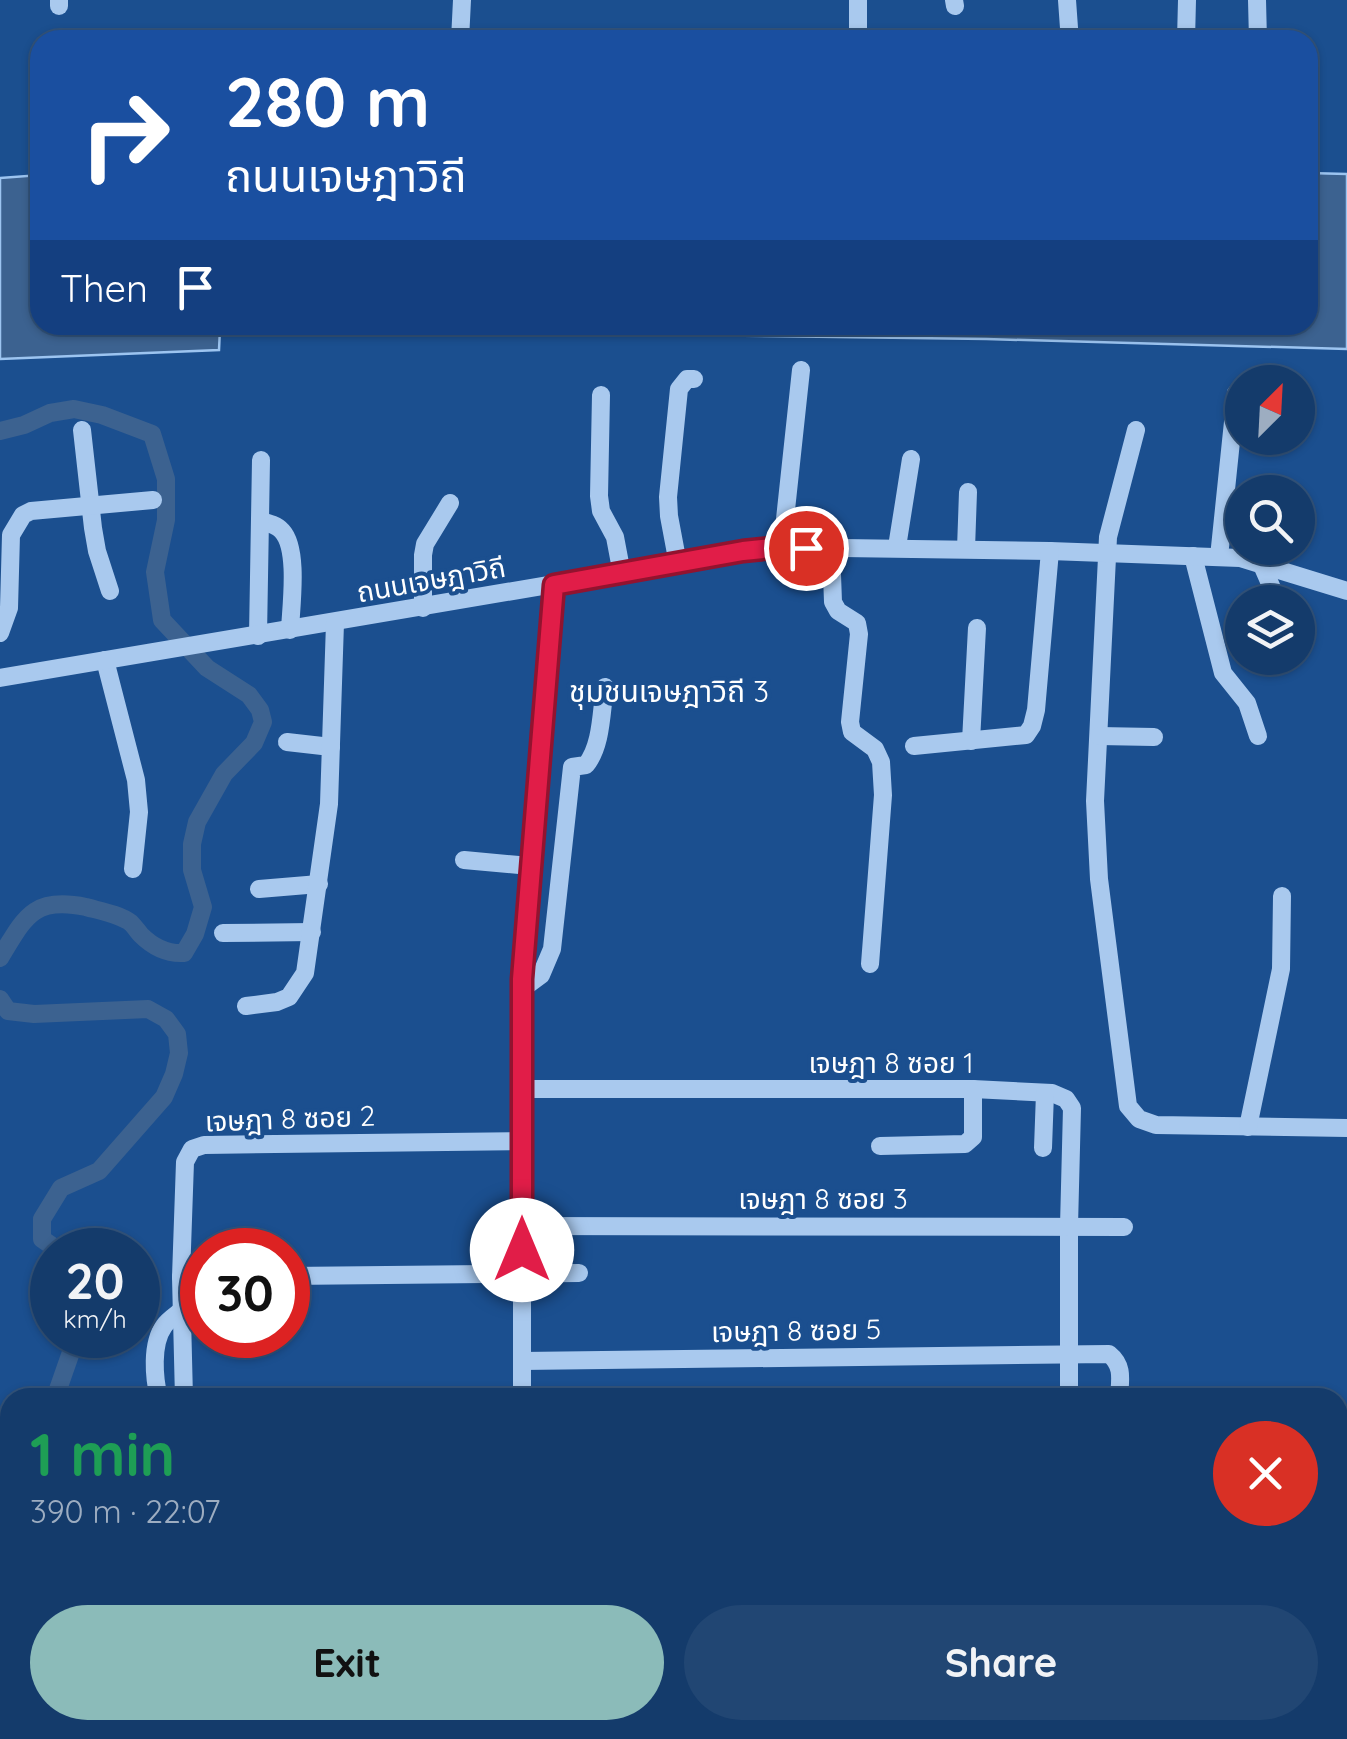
<!DOCTYPE html>
<html lang="en">
<head>
<meta charset="utf-8">
<style>
  body { margin:0; font-family:Quicksand,"Noto Sans Thai",sans-serif; background:#214673; color:#f1f3f6; height:100vh; display:flex; flex-direction:column; font-size:38px; white-space:nowrap }
  * { box-sizing:border-box; margin:0 }
  p { font-size:32px; color:#9dadc1 }
  .icon { flex:none; width:55px; height:55px; fill:none; stroke:currentColor; stroke-width:2; stroke-linecap:round; stroke-linejoin:round }
  .map { position:relative; flex:1; overflow:hidden }
  .side { position:absolute; left:0px; top:1388px; width:1348px; height:352px; display:flex; flex-direction:column; background:#143b6b; border-radius:30px 30px 0 0; box-shadow:0 2px 8px #0004,0 0 0 2px #33557e }
  .side>* { flex:none }
  .hud { position:absolute; left:30px; top:30px; width:1288px; height:305px; border-radius:30px; box-shadow:0 2px 8px #0004,0 0 0 2px #33557e; background:#1a4fa0; color:#fff; overflow:hidden }
  .needle { width:65px; rotate:24deg }
  .buttons { position:absolute; left:1225px; top:365px; display:grid; gap:20px }
  .buttons a { display:grid; place-items:center; width:90px; height:90px; border-radius:50%; background:#143b6b; box-shadow:0 2px 8px #0004,0 0 0 2px #33557e; font-size:50px }
  .speed { position:absolute; left:30px; top:1228px; display:flex; gap:20px; font-size:50px; font-weight:700; text-align:center }
  .speed>* { display:grid; place-content:center; width:130px; height:130px; border-radius:50%; background:#143b6b; box-shadow:0 2px 8px #0004,0 0 0 2px #33557e; line-height:1 }
  .speed small { font-size:25px; font-weight:400 }
  .speed .limit { border:15px solid #d22; background:#fff; color:#111 }
  .pin { position:absolute; display:grid; place-items:center; width:85px; height:85px; color:#fff; margin:-42px; border:5px solid #fff; border-radius:50%; box-shadow:0 2px 10px #0007 }
  .me { position:absolute; width:110px; margin:-55px; rotate:0deg; stroke-linejoin:round; filter:drop-shadow(0 0 8px #0008) }
  .turn { display:flex; align-items:center; gap:35px; height:210px; padding:0 30px; font-size:45px }
  .turn .icon { width:130px; height:130px; stroke-width:2.5 }
  .turn b { display:block; font-size:70px; line-height:85px }
  .then { display:flex; align-items:center; height:95px; padding:0 30px; background:#0003; gap:20px; font-size:38px }
  .round { display:grid; place-items:center; flex:none; width:105px; height:105px; border-radius:52px; background:#214673 }
  .summary { display:flex; align-items:center; justify-content:space-between; height:170px; padding:0 30px }
  h1 { font-size:60px; font-weight:700; line-height:75px; color:#1e9e55 }
  .primary-button { display:flex; gap:20px; margin-top:auto; padding:20px 30px }
  .primary-button a { flex:1; height:115px; border-radius:60px; background:#8bbbb9; color:#111; font-size:40px; font-weight:700; line-height:115px; text-align:center }
  .primary-button a+a { background:#214673; color:#f1f3f6 }
  .map>svg:first-child { display:block }
  .water { fill:#3c6290; stroke:#9cc4f0; stroke-width:2.5 }
  .lines { fill:none; stroke-linecap:round; stroke-linejoin:round }
  .canal { stroke:#3c6290; stroke-width:18 }
  .minor { stroke:#a9c9ee; stroke-width:18 }
  .route-casing { stroke:#92132f; stroke-width:25 }
  .route { stroke:#e11d48; stroke-width:18 }
  .labels { text-anchor:middle; dominant-baseline:central; stroke-width:8; stroke-linejoin:round; paint-order:stroke }
  .street-label { font-size:28px; fill:#fff; stroke:#1b4f8f }
  .neighbourhood-label { font-size:30px; fill:#fff; stroke:#1b4f8f }
</style>
</head>
<body>
<div class="map">
<svg width="1347" height="1739" viewBox="0 0 1347 1739">
  <rect width="100%" height="100%" fill="#1b4f8f"/>
  <g class="water">
    <polygon points="1308,173 1347,174 1347,349 986,339 220,329 219,350 0,359 0,178 40,175 40,325 1308,325"/>
    <polygon points="0,1595 10,1595 10,1702 0,1689"/>
    <polygon points="30,1730 580,1730 618,1739 37,1739"/>
    <polygon points="931,1730 1028,1730 1023,1739 923,1739"/>
  </g>
  <g class="lines">
    <g class="canal">
      <path d="M0 431 24 425 50 413 74 409 102 415 152 434 166 479V520L155 572 162 620 207 668 249 695 260 710 263 722 254 743 224 774 197 822 192 844V870L203 907 195 934 184 953C168 954 153 947 141 935 138 932 135 927 131 923 119 914 100 911 86 907 33 896 25 917 0 958"/>
      <polyline points="0,999 8,1011 34,1014 148,1009 166,1019 177,1034 179,1053 174,1074 164,1097 99,1171 61,1188 42,1219 42,1239 58,1250"/>
      <polyline points="55,1398 77,1335"/>
    </g>
    <g class="minor">
      <polyline points="59,0 59,6"/>
      <polyline points="858,0 858,40"/>
      <polyline points="954,0 955,6"/>
      <polyline points="1067,0 1069,28"/>
      <polyline points="1257,0 1258,40"/>
      <polyline points="460,40 462,0"/>
      <polyline points="1186,40 1187,0"/>
      <polyline points="601,395 599,496 601,511 615,537 622,574"/>
      <polyline points="82,430 93,528 97,551 110,591"/>
      <polyline points="1136,430 1108,537 1095,801 1099,879 1128,1106 1139,1119 1156,1125 1347,1128"/>
      <path d="M260 521C268 523 277 525 282 531 299 549 291 606 290 630"/>
      <polyline points="782,547 801,370"/>
      <polyline points="831,547 833,602 838,611 857,623 859,634 850,722 852,732 875,749 881,762 883,795 870,964"/>
      <polyline points="897,547 911,459"/>
      <polyline points="966,549 968,492"/>
      <polyline points="1193,556 1223,673 1247,703 1258,736"/>
      <polyline points="1219,557 1236,393"/>
      <polyline points="1261,563 1278,602"/>
      <polyline points="678,564 669,516 668,497 679,389 687,379 694,379"/>
      <polyline points="423,608 423,555 425,544 450,503"/>
      <polyline points="0,633 9,608 11,535 23,515 31,511 153,500"/>
      <polyline points="258,636 261,460"/>
      <polyline points="105,660 136,780 139,812 133,869"/>
      <polyline points="0,678 772,547 1050,551 1240,558 1347,591"/>
      <polyline points="1099,736 1154,737"/>
      <polyline points="971,741 977,628"/>
      <polyline points="287,742 331,747"/>
      <polyline points="914,746 1026,735 1032,726 1036,710 1050,551"/>
      <polyline points="464,860 530,866"/>
      <polyline points="259,889 319,884"/>
      <polyline points="223,933 312,932"/>
      <path d="M522 989 541 975 552 949 572 767 586 765C602 745 601 712 605 687"/>
      <polyline points="246,1006 277,1002 289,997 305,973 329,804 335,623"/>
      <polyline points="521,1089 973,1089 1052,1093 1066,1099 1072,1108 1069,1226 1069,1398"/>
      <polyline points="1248,1127 1281,969 1282,896"/>
      <polyline points="880,1146 965,1144 973,1137 973,1089"/>
      <polyline points="1043,1148 1045,1093"/>
      <polyline points="522,1226 1124,1227"/>
      <polyline points="288,1276 579,1273"/>
      <polyline points="181,1277 202,1277"/>
      <path d="M522 1361 1109 1354C1124 1366 1120 1380 1119 1398"/>
      <polyline points="184,1397 257,1398"/>
      <path d="M159 1398C154 1378 151 1344 164 1326 168 1320 176 1315 182 1310"/>
      <polyline points="184,1398 181,1277 185,1162 192,1149 204,1145 521,1141"/>
      <polyline points="522,1398 522,979 529,875 554,585"/>
      <polyline points="1338,1537 1347,1539"/>
      <polyline points="830,1739 833,1730"/>
      <polyline points="1085,1739 1088,1730"/>
    </g>
  </g>
  <g class="lines">
    <g class="route-casing">
      <polyline id="route" points="522,1250 522,979 554,585 743,551 772,548 806,548"/>
    </g>
    <use href="#route" class="route"/>
  </g>
  <g class="labels">
    <g class="street-label">
      <text transform="translate(431 579) rotate(-10)">ถนนเจษฎาวิถี</text>
      <text x="891" y="1062">เจษฎา 8 ซอย 1</text>
      <text transform="translate(290 1118) rotate(-2)">เจษฎา 8 ซอย 2</text>
      <text x="823" y="1198">เจษฎา 8 ซอย 3</text>
      <text transform="translate(796 1330) rotate(-1)">เจษฎา 8 ซอย 5</text>
    </g>
    <g class="neighbourhood-label">
      <text x="669" y="691">ชุมชนเจษฎาวิถี 3</text>
    </g>
  </g>
</svg>
<div class="buttons">
<a><svg class="needle" viewBox="-14 -14 28 28"><path d="M0-13l5 13h-10z" fill="#e53935"/><path d="M0 13l5-13h-10z" fill="#9dadc1"/></svg></a>
<a><svg class="icon" aria-label="search" viewBox="0 0 24 24"><circle cx="10" cy="10" r="6"/><path d="M15 15l6 6"/></svg></a>
<a><svg class="icon" aria-label="layers" viewBox="0 0 24 24"><path d="M12 4l9 5-9 5-9-5zM3 14l9 5 9-5"/></svg></a>
</div>
<div class="speed"><div>20<small>km/h</small></div><div class="limit">30</div></div>
<div class="pin" style="left:806px;top:548px;background:#d93025"><svg class="icon" aria-label="arrive" viewBox="0 0 24 24"><path d="M6 21V4h12l-3 4 3 4H6"/></svg></div>
<svg class="me" style="left:522px;top:1250px" viewBox="-20 -20 40 40"><circle r="19" fill="#fff"/><path d="M0-13L10 11 0 6-10 11z" fill="#e11d48"/></svg>
<div class="hud">
<div class="turn"><svg class="icon" aria-label="right" viewBox="0 0 24 24"><path d="M7 20v-9h11M14 6l5 5-5 5"/></svg><div><b>280 m</b>ถนนเจษฎาวิถี</div></div>
<div class="then">Then<svg class="icon" aria-label="arrive" viewBox="0 0 24 24"><path d="M6 21V4h12l-3 4 3 4H6"/></svg></div>
</div>
<section class="side">
<div class="summary"><div><h1>1 min</h1><p>390 m · 22:07</p></div><a class="round" style="background:#d93025;color:#fff"><svg class="icon" aria-label="close" viewBox="0 0 24 24"><path d="M6 6l12 12M18 6L6 18"/></svg></a></div>
<div class="primary-button"><a>Exit</a><a>Share</a></div>
</section>
</div>
</body>
</html>
